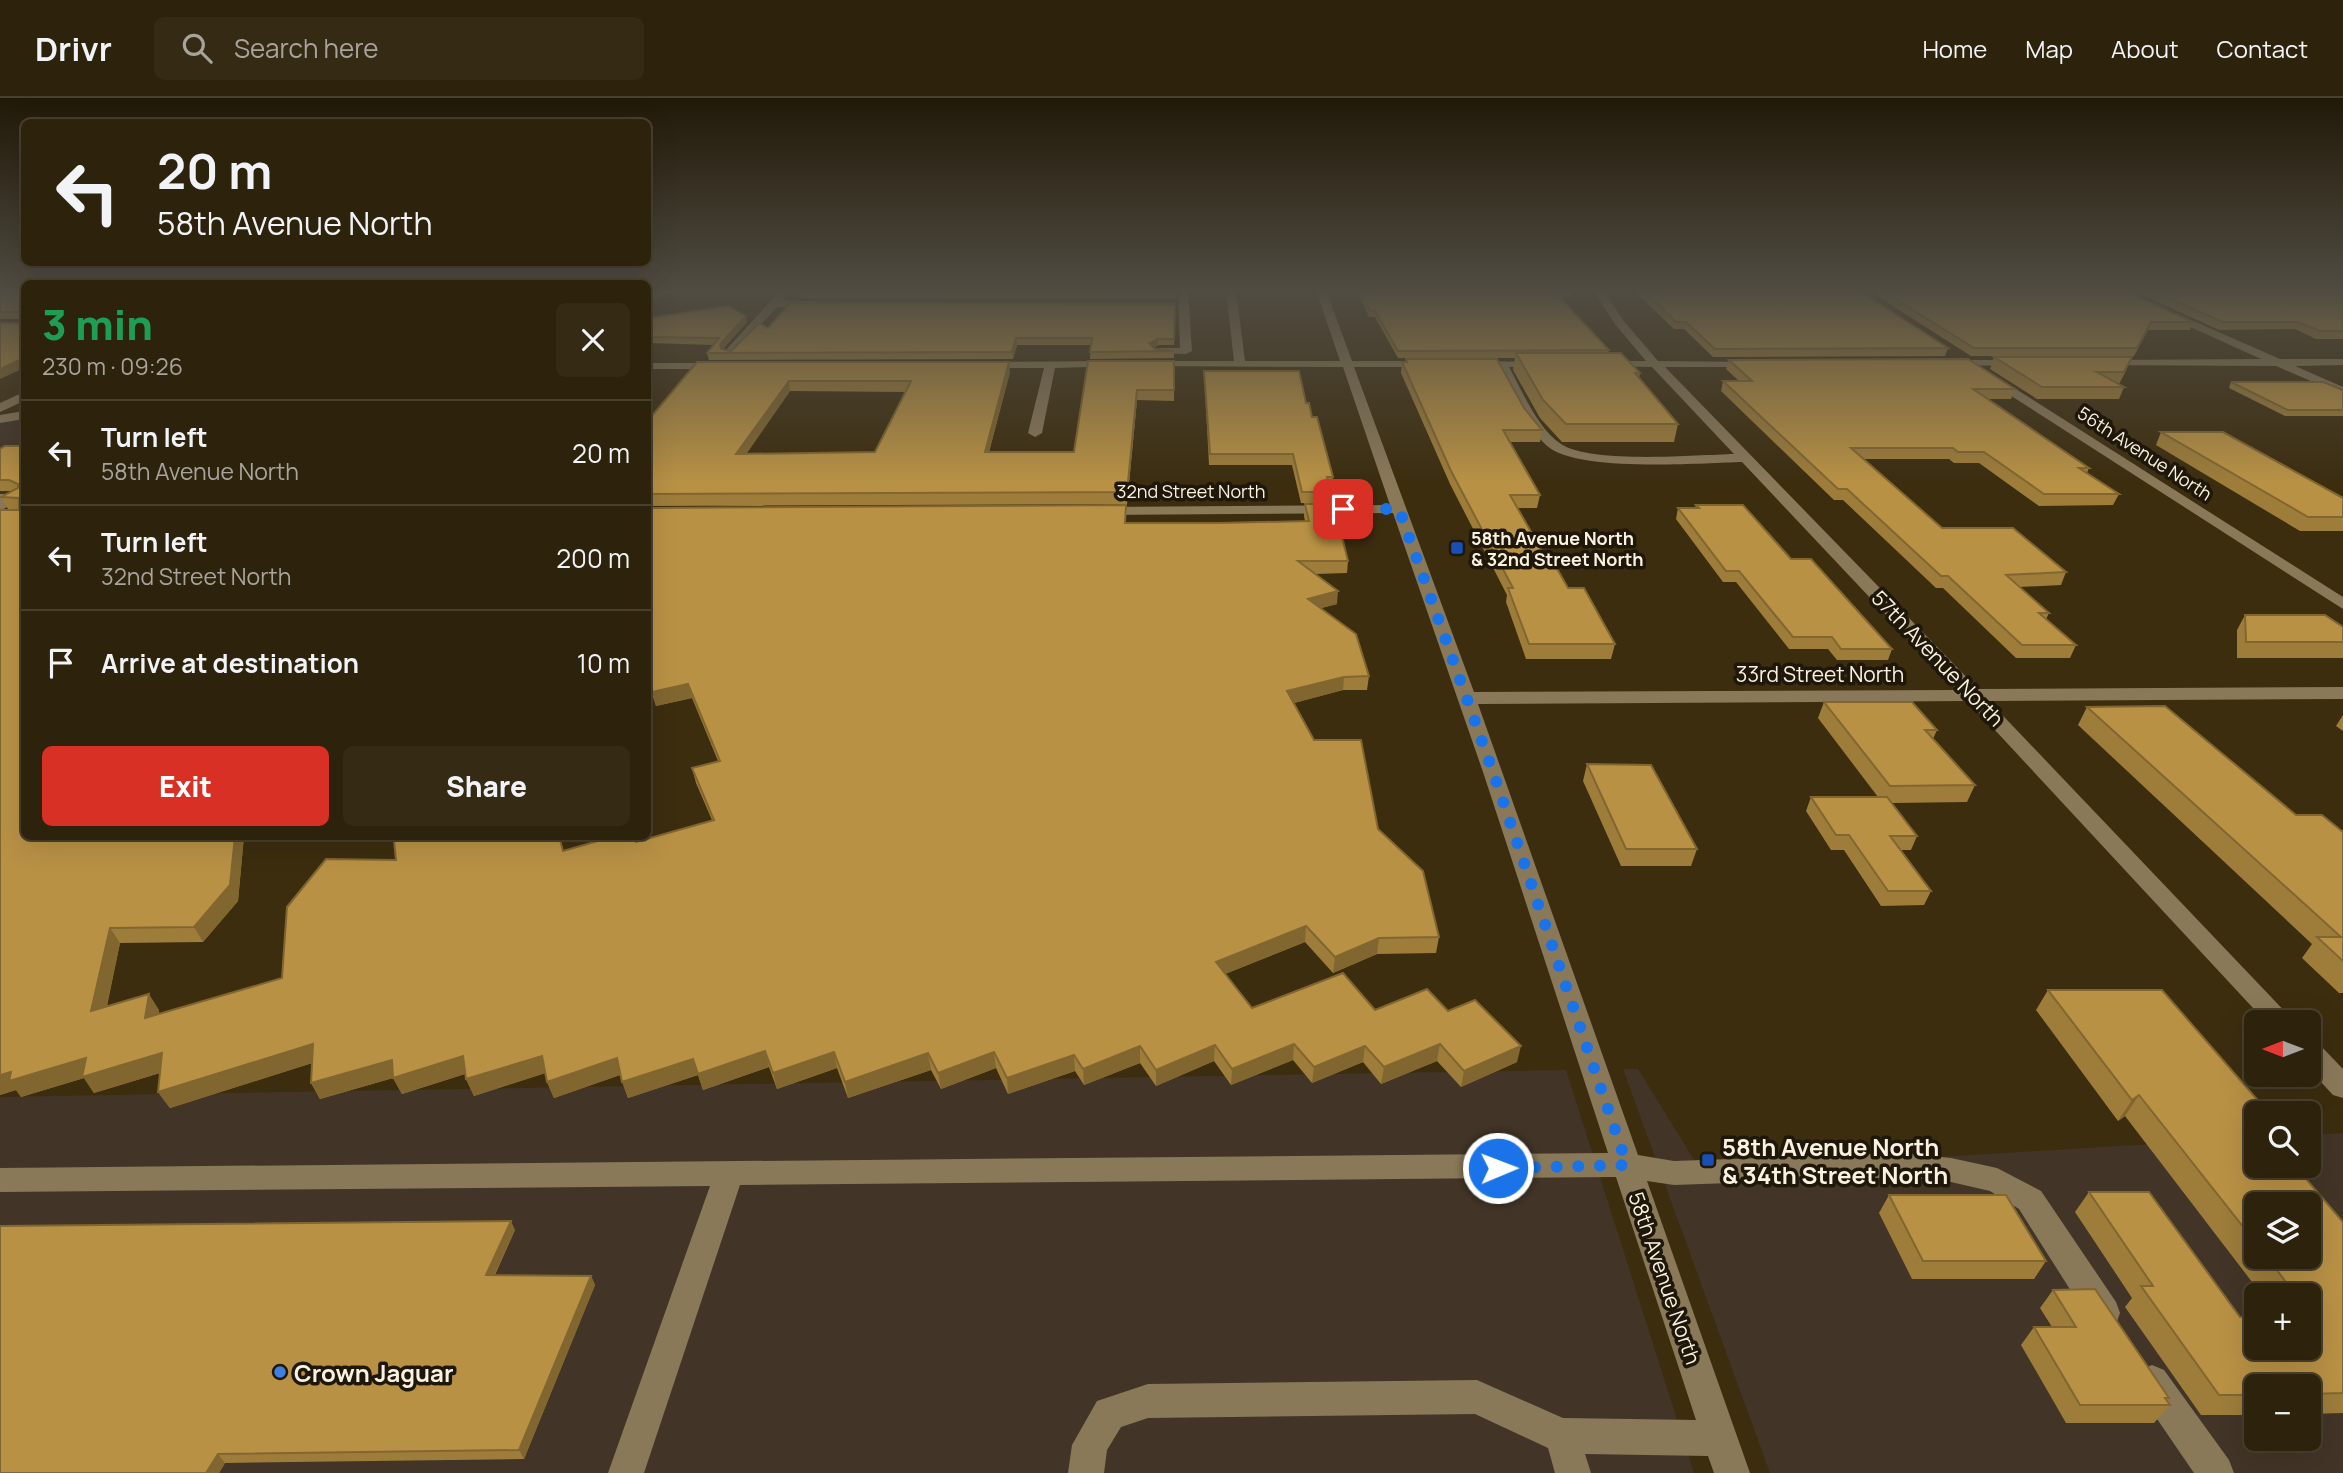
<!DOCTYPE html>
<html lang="en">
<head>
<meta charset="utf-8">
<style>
  body { margin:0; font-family:Manrope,sans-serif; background:#352a14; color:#f1f3f6; height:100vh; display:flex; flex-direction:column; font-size:26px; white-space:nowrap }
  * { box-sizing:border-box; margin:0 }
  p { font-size:23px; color:#a7a49d }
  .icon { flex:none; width:38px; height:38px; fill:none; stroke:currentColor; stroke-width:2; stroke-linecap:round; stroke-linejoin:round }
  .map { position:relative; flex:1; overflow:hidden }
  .panel { position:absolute; left:21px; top:182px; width:630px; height:560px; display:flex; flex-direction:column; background:#2d220b; border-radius:10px; box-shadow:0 7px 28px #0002,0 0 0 2px #483f2c }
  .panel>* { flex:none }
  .top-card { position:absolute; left:21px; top:21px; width:630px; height:147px; border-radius:10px; box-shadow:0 7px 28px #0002,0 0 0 2px #483f2c; background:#2d220b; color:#f1f3f6; overflow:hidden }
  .needle { width:46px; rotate:270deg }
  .fabs { position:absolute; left:2244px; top:912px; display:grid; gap:14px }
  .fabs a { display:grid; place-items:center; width:77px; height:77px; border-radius:10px; background:#2d220b; box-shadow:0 7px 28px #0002,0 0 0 2px #483f2c; font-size:35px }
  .pin { position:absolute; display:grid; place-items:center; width:60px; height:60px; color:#fff; margin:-30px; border-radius:14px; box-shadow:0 4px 10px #0006 }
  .me { position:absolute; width:77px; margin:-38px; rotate:89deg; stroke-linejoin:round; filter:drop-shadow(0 0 5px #0008) }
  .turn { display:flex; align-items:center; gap:24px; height:147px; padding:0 21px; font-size:32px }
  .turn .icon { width:91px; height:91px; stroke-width:2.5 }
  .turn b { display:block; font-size:49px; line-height:60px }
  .round { display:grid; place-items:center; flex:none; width:74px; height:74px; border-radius:10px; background:#352a14 }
  .overview { display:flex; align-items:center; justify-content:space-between; height:119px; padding:0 21px }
  h1 { font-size:42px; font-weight:800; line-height:52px; color:#1e9e55 }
  .action { display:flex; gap:14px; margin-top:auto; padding:14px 21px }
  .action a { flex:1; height:80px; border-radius:10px; background:#d93025; color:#fff; font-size:28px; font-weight:800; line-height:80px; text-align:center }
  .action a+a { background:#352a14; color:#f1f3f6 }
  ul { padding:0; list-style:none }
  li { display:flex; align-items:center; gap:21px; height:105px; padding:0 21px; border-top:2px solid #483f2c }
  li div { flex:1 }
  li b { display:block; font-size:26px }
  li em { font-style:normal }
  header { display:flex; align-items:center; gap:42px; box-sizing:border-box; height:98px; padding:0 35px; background:#2d220b; border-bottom:2px solid #483f2c }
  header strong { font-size:33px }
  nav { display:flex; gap:38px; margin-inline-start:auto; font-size:24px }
  .search { width:490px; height:63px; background:#352a14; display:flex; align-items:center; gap:18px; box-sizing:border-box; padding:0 24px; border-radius:10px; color:#a7a49d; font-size:26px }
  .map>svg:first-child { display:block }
  .commercial { fill:#423527; fill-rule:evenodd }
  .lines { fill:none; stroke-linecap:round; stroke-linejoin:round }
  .minor { fill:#8a7959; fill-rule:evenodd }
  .wall { fill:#9e7d3b; fill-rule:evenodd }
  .shaded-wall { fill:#816630 }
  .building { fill:#b89145; stroke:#816630; stroke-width:2; fill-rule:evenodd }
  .route { stroke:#1a73e8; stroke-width:12; stroke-dasharray:0 21.6 }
  .transit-dot { fill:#1a4fb4; stroke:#1e170a; stroke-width:2.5 }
  .shop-dot { fill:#3f7fe0; stroke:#1e170a; stroke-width:2.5 }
  .labels { text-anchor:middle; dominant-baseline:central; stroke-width:7; stroke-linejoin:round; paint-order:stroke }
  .far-street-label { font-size:18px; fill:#faf1e0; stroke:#1e170a }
  .far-poi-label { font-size:18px; font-weight:bold; fill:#faf1e0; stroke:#1e170a; text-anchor:start }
  .street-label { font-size:21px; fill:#faf1e0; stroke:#1e170a }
  .near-poi-label { font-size:24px; font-weight:bold; fill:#faf1e0; stroke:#1e170a; text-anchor:start }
</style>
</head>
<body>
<header>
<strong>Drivr</strong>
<div class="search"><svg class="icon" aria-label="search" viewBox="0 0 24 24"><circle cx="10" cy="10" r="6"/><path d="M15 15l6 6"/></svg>Search here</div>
<nav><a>Home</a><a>Map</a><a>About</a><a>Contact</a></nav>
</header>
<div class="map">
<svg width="2343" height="1375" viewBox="0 0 2343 1375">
  <rect width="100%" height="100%" fill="#3c2d0f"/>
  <g class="commercial">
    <polygon points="24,320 24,412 0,412 0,324"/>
    <path d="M1623 971H1638L1701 1073 2256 1040V1068H2308V1037L2343 1035V1375H1770ZM2256 1106H2308V1158H2256ZM2256 1197H2308V1250H2256ZM2256 1288H2308V1340H2256Z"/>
    <polygon points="1566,972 1694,1375 0,1375 0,999"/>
  </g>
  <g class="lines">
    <g class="minor">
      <polygon points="663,192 681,192 648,203 648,197"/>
      <polygon points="1178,192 1188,192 1192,253 1186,256 1154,255 1152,253 1158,250 1180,250"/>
      <path d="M1226 192H1236L1245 263H1340L1316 192H1326L1352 263H1431L1437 266 1431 269H1354L1474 594 1957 592 1742 364C1700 365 1575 375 1546 347 1524 326 1512 295 1497 269H1474L1468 266 1474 263 1547 264V268L1543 269H1509C1523 294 1537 330 1561 346 1591 366 1695 357 1734 356L1652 269 1599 268V264L1603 263H1646L1615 226 1593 192H1603L1623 222 1658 263 1760 264V268L1756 269H1665L1978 591 2343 589V601L1989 603 2295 924H2266L1968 603 1478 606 1638 1057 1674 1063 1901 1055 1951 1060 1997 1070 2041 1093 2116 1204 2120 1215 2116 1226 2104 1230 2092 1226 2019 1111 1990 1093 1951 1084 1901 1079 1674 1087 1647 1083 1750 1375H1714L1708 1358 1585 1356 1591 1375H1555L1548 1350 1475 1316 1148 1320 1121 1329 1107 1352 1104 1375H1068L1072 1347 1097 1303 1148 1286 1477 1282 1563 1320 1696 1322 1616 1079 740 1087 644 1375H608L710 1088 0 1094V1070L1608 1055 1483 674 1393 415 1100 417 1093 413 1100 409 1390 407 1343 269 1144 268V264L1148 263H1234Z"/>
      <polygon points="2109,192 2123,192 2280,261 2343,261 2343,267 2295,268 2343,289 2343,297 2276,268 2096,267 2094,265 2100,262 2261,261"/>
      <polygon points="778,195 787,197 782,203 817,203 822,206 817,209 777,209 733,257 725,257 725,253"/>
      <polygon points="1946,262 2019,262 2025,265 2019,268 1942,267 1940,265"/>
      <polygon points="1116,263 1120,264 1120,268 1055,270 1042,335 1035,339 1028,335 1044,270 980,270 974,267 980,264"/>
      <polygon points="648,265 720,265 726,268 720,271 648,271"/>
      <polygon points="1989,274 2343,499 2343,511 1985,281 1985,275"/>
      <polygon points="24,294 24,303 0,314 0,305"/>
      <polygon points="24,313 24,321 0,325 0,317"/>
      <polygon points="0,396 16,396 23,400 0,413"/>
      <polygon points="2308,942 2318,945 2343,971 2343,1000 2333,997 2308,970"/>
      <polygon points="2152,1267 2164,1272 2229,1362 2234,1375 2194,1375 2140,1296 2135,1284 2140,1272"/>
    </g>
  </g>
  <g class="wall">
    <polygon points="0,192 24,192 24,270 20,225 21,221 0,221"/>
    <polygon points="1175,192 1175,201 801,200 800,194"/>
    <polygon points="1357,192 1573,192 1572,199 1560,199 1609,252 1608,255 1640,275 1639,280 1678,326 1674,344 1562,344 1540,320 1513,272 1515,260 1398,260 1375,219 1369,219"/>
    <polygon points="1633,192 1858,192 1948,250 1945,258 1713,259 1684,231 1674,231"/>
    <polygon points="1868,192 2123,192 2193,224 2190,232 2148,232 2134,258 1971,258"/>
    <polygon points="2131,192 2343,192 2343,241 2316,241 2295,231 2219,232"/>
    <polygon points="1175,206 1174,247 1158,247 1154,250 1174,253 1174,260 1090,261 1091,247 1017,247 1013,261 709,262 707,255 714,247 648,245 648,220 747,224 723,251 731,253 768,230"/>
    <polygon points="1994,259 2127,271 2119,286 2118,286 2124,289 2119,301 2037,301 1990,271"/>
    <polygon points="1406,261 1524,310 1542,332 1540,344 1510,344 1540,397 1537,410 1517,410 1546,460 1568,490 1615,546 1611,561 1526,561 1506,504 1507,497 1450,386 1401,275 1402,264 1405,264"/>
    <polygon points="1729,262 2015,291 2011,301 1988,301 2089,370 2087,375 2119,396 2113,407 2039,408 1979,365 1954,365 1949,361 1863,361 1942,430 2066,474 2061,487 2019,489 2049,515 2046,521 2076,547 2070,560 2016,560 1943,490 1936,490 1843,402 1834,402 1721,293 1723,283 1739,283 1726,271"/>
    <path d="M1088 263H1174V303L1137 302 1127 406 648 408V410L1126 407V425H1220L1305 423 1304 418 1305 406 1348 463 1347 475 1315 476 1337 506 1321 510 1369 578 1367 592H1343L1294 605 1314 642 1378 731 1439 839 1436 855 1377 856 1333 875 1305 844 1225 876 1252 910 1448 913 1517 964 1461 989 1437 963 1381 986 1363 964 1312 985 1293 962 1231 987 1214 963 1156 988 1140 965 1084 987 1075 973 1008 996 996 970 941 991 931 972 848 1000 837 970 777 991 769 969 703 992 698 977 628 1000 620 977 554 1000 547 984 545 975 474 998 466 981 465 976 402 996 393 980 320 1001 311 985 312 965 170 1010 158 994 160 975 94 995 84 980 21 999 16 992 0 997V412L8 411 1 399 12 393H0V351L24 348V738H244L238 803 203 844 120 845 107 908 159 912V916L282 880 396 762 564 752 636 744 712 722 696 685 692 670 718 663 692 600 656 608 648 584V319H651L697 264 1010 274 989 354H1074ZM790 293 906 294 875 354 746 356Z"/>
    <polygon points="1204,273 1306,305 1312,319 1333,379 1332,389 1330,389 1331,394 1330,405 1301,405 1292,367 1209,367"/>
    <polygon points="2231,284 2343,292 2343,318 2285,318 2229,290"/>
    <polygon points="2161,334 2343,400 2343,433 2300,433 2156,347"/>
    <polygon points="1696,407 1791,461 1892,551 1888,562 1837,562 1828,551 1789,551 1736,484 1723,484 1676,421 1678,410 1695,410"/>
    <polygon points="2245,517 2343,529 2343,560 2237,560 2237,532"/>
    <polygon points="1824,604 1937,632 1933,641 1975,687 1967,704 1892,705 1917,738 1911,752 1901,752 1931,793 1924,807 1881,808 1844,752 1831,752 1806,713 1811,699 1878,699 1818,620"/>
    <polygon points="2087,609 2296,717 2343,734 2343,895 2339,895 2302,860 2312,846 2078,627"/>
    <polygon points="2343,617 2343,633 2336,628"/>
    <polygon points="1587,666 1697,751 1691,768 1621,768 1583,683"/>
    <path d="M2048 892 2256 1068 2343 1124V1315L2308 1316V1288H2256V1317H2201L2125 1209 2132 1200 2075 1114 2089 1094 2240 1219 2308 1250V1197H2262L2125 1018 2118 1023 2036 912ZM2256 1106 2308 1158H2256Z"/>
    <polygon points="1889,1097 2046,1163 2034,1181 1912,1181 1879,1115"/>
    <polygon points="515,1132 495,1177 591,1178 595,1187 524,1361 225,1365 219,1375 0,1375"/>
    <polygon points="2053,1192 2169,1300 2167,1303 2170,1307 2154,1325 2066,1325 2021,1247 2034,1229 2052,1229 2040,1210"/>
  </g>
  <g class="shaded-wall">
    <polygon points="746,218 747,224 721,253 720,246"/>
    <polygon points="1016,240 1017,247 1013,261 1012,254"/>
    <polygon points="1158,241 1158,247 1150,252 1149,245"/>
    <polygon points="24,260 24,270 0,281 0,271"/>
    <polygon points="1009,264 1010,274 986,365 985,354"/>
    <polygon points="789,283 790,293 738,368 736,356"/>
    <polygon points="1137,292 1137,302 1127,406 1127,394"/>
    <polygon points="1338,493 1337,506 1307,514 1308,501"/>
    <polygon points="1344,579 1343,592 1287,607 1287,593"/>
    <polygon points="688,586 692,600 656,608 652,594"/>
    <polygon points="235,738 244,738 238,803 203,844 194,829"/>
    <polygon points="1306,828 1305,844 1215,880 1216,864"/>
    <polygon points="110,830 120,845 102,929 91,913"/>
    <polygon points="1379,840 1377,856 1333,875 1335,859"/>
    <polygon points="149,896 159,912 156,936 145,920"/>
    <polygon points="313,946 322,962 170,1010 158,994"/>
    <polygon points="1294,946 1293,962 1231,987 1232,971"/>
    <polygon points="1440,946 1437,963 1381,986 1384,969"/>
    <polygon points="1215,947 1214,963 1156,988 1156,972"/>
    <polygon points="1140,948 1140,965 1084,987 1083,971"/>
    <polygon points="1365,948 1363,964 1312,985 1314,969"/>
    <polygon points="1521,948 1517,964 1461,989 1464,973"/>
    <polygon points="765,953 769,969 703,992 698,977 628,1000 622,984 693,961"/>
    <polygon points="834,954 837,970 777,991 773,975"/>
    <polygon points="994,954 996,970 941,991 938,975"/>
    <polygon points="162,955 173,971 94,995 84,980 21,999 16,992 0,997 0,977 11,974 86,960"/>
    <polygon points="928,955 931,972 848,1000 845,984"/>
    <polygon points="1074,957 1075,973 1008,996 1007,980"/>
    <polygon points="463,958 471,974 402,996 393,980 320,1001 311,985 392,962"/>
    <polygon points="542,958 549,974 474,998 466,981"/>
    <polygon points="617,960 623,976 554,1000 547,984"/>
    <polygon points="2139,997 2125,1018 2118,1023 2132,1002"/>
    <polygon points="511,1123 515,1132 490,1186 486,1177"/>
    <polygon points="591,1178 595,1187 524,1361 519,1352"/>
    <polygon points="218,1356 225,1365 219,1375 206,1375"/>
  </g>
  <g class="building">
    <polygon points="0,192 24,192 24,260 0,271 0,225 20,225 23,217 20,214 0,214"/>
    <polygon points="801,192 1175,192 1175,195 800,194"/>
    <polygon points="1360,192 1573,192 1554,193 1609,252 1398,253 1375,213 1370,213"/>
    <polygon points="1643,192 1858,192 1948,250 1715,251 1686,224 1676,224"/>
    <polygon points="1881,192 2123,192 2193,224 2151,224 2137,250 1974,250"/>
    <polygon points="2150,192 2343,192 2343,233 2320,233 2298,224 2223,224"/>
    <polygon points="790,205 1175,206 1174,241 1158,241 1149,245 1155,251 1174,253 1090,254 1092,240 1016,240 1012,254 707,255 719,240 648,239 648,220 728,208 746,218 720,246 721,251 731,253 759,225 768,230"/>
    <polygon points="1516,255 1621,255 1640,275 1635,275 1678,326 1566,326 1543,302"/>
    <polygon points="1994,259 2132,259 2124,274 2097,274 2124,289 2042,289"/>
    <polygon points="1406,261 1497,261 1524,310 1542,332 1503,332 1540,397 1510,397 1546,460 1551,460 1568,490 1584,490 1615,546 1529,546 1508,490 1513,490 1451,373 1402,264 1407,264"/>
    <polygon points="1968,261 2015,291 1973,291 2089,370 2079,370 2119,396 2044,396 1984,354 1958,354 1953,350 1851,350 1942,430 2013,430 2066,474 2006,477 2049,515 2039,515 2076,547 2022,547 1948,478 1941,478 1847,391 1838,391 1723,283 1752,283 1729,262"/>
    <path d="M1088 263H1174V292H1137L1127 394 648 396V319H651L697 264H1009L985 354H1074ZM789 283H911L875 354 736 356Z"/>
    <polygon points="1204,273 1299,273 1306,305 1309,305 1312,319 1317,319 1333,379 1327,379 1331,394 1302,394 1293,356 1210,356"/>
    <polygon points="2231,284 2323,284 2343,292 2343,312 2288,312"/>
    <polygon points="2161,334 2223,334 2343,400 2343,419 2308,419"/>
    <polygon points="5,348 24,348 24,738 235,738 230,787 194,829 110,830 91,913 149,896 145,920 282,880 287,809 326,761 396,762 394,743 398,738 559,738 563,753 615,738 635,738 636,744 714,722 692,670 720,663 688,586 652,594 648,580 648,410 1126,407 1125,425 1220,425 1309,423 1305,406 1334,406 1348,463 1298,463 1338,493 1308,501 1356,536 1369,578 1344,579 1287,593 1314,642 1361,642 1378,731 1423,773 1439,839 1379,840 1335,859 1306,828 1216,864 1252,910 1343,875 1375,912 1427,891 1448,913 1475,902 1521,948 1464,973 1440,946 1384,969 1365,948 1314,969 1294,946 1232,971 1215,947 1156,972 1140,948 1083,971 1074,957 1007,980 994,954 938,975 928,955 845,984 834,954 773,975 765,953 698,976 693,961 622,984 617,960 547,984 542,958 466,981 463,958 393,980 392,962 311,985 313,946 158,994 162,955 82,979 86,960 9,983 11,974 0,977 0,412 19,412 19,400 1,399 18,390 18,386 9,382 0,382 0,351"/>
    <polygon points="1696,407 1743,407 1791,461 1811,461 1892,551 1841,551 1832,539 1793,539 1739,473 1726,473 1678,410 1699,410"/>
    <polygon points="2245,517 2325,517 2343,529 2343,544 2246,544"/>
    <polygon points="1824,604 1912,604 1937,632 1925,632 1975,687 1890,688"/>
    <polygon points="2165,608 2296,717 2322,717 2343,734 2343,863 2317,839 2341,839 2087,609"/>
    <polygon points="1587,666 1651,667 1697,751 1626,751"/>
    <polygon points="1811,699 1887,699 1917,738 1890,738 1931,793 1888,793 1849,737 1836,737"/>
    <polygon points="2048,892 2162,892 2268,1014 2276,1015 2256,1015 2256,1068 2295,1068 2343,1124 2343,1295 2308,1296 2308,1288 2256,1288 2256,1297 2219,1297 2141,1188 2153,1188 2089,1094 2149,1094 2240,1219 2256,1219 2256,1250 2308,1250 2308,1218 2313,1218 2308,1212 2308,1197 2296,1197 2266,1158 2308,1158 2308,1106 2256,1106 2256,1145 2139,997 2132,1002"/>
    <polygon points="1889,1097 2006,1097 2046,1163 1923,1163"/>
    <polygon points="511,1123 486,1177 591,1178 519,1352 218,1356 206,1375 0,1375 0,1128"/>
    <polygon points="2095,1191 2169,1300 2165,1300 2170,1307 2080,1307 2034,1229 2076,1229 2053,1192"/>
  </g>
  <linearGradient id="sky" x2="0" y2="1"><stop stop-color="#211908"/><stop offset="0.5" stop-color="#504c42"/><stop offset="1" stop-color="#504c42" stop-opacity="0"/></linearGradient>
  <rect width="2343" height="385" fill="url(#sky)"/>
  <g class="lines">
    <polyline class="route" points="1343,411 1399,411 1493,674 1627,1067 1498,1070"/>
  </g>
  <g class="transit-dot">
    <rect x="1450" y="443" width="14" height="14" rx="3.5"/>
    <rect x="1701" y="1055" width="14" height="14" rx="3.5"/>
  </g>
  <circle class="shop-dot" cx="280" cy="1274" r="7"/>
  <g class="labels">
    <g class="far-street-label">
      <text transform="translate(2145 355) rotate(33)">56th Avenue North</text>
      <text x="1191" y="393">32nd Street North</text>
    </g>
    <g class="far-poi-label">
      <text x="1471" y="440">58th Avenue North<tspan x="1471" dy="21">&amp; 32nd Street North</tspan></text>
    </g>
    <g class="street-label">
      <text transform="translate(1938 560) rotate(46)">57th Avenue North</text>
      <text x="1820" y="576">33rd Street North</text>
      <text transform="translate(1665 1180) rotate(71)">58th Avenue North</text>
    </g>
    <g class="near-poi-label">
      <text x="1722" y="1048">58th Avenue North<tspan x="1722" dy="28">&amp; 34th Street North</tspan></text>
      <text x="294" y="1274">Crown Jaguar</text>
    </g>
  </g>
</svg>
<div class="fabs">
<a><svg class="needle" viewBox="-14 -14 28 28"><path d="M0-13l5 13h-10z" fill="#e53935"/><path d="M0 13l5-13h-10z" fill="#a7a49d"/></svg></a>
<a><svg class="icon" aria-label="search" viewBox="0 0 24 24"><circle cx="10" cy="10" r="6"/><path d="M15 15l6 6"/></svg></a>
<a><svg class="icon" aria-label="layers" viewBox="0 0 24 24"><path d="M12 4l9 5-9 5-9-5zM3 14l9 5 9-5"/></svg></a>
<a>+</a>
<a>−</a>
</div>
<div class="pin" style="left:1343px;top:411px;background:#d93025"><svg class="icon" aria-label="arrive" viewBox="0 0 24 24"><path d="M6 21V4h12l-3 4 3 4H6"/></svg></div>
<svg class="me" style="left:1498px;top:1070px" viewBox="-20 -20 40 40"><circle r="17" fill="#1a73e8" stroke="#fff" stroke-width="3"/><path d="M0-11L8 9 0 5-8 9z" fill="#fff"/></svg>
<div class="top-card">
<div class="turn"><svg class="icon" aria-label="left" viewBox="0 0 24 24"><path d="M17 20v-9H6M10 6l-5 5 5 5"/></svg><div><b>20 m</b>58th Avenue North</div></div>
</div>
<section class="panel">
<div class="overview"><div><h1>3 min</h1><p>230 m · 09:26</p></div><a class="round"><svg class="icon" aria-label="close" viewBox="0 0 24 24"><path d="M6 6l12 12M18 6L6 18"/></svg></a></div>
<ul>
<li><svg class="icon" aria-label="left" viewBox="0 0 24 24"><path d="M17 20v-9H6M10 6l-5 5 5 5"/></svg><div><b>Turn left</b><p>58th Avenue North</p></div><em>20 m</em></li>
<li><svg class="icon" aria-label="left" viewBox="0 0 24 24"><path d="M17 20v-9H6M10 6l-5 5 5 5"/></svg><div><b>Turn left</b><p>32nd Street North</p></div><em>200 m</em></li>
<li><svg class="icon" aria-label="arrive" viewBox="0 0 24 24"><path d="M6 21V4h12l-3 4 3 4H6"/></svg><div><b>Arrive at destination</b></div><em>10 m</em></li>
</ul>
<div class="action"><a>Exit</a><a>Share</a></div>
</section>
</div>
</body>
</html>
